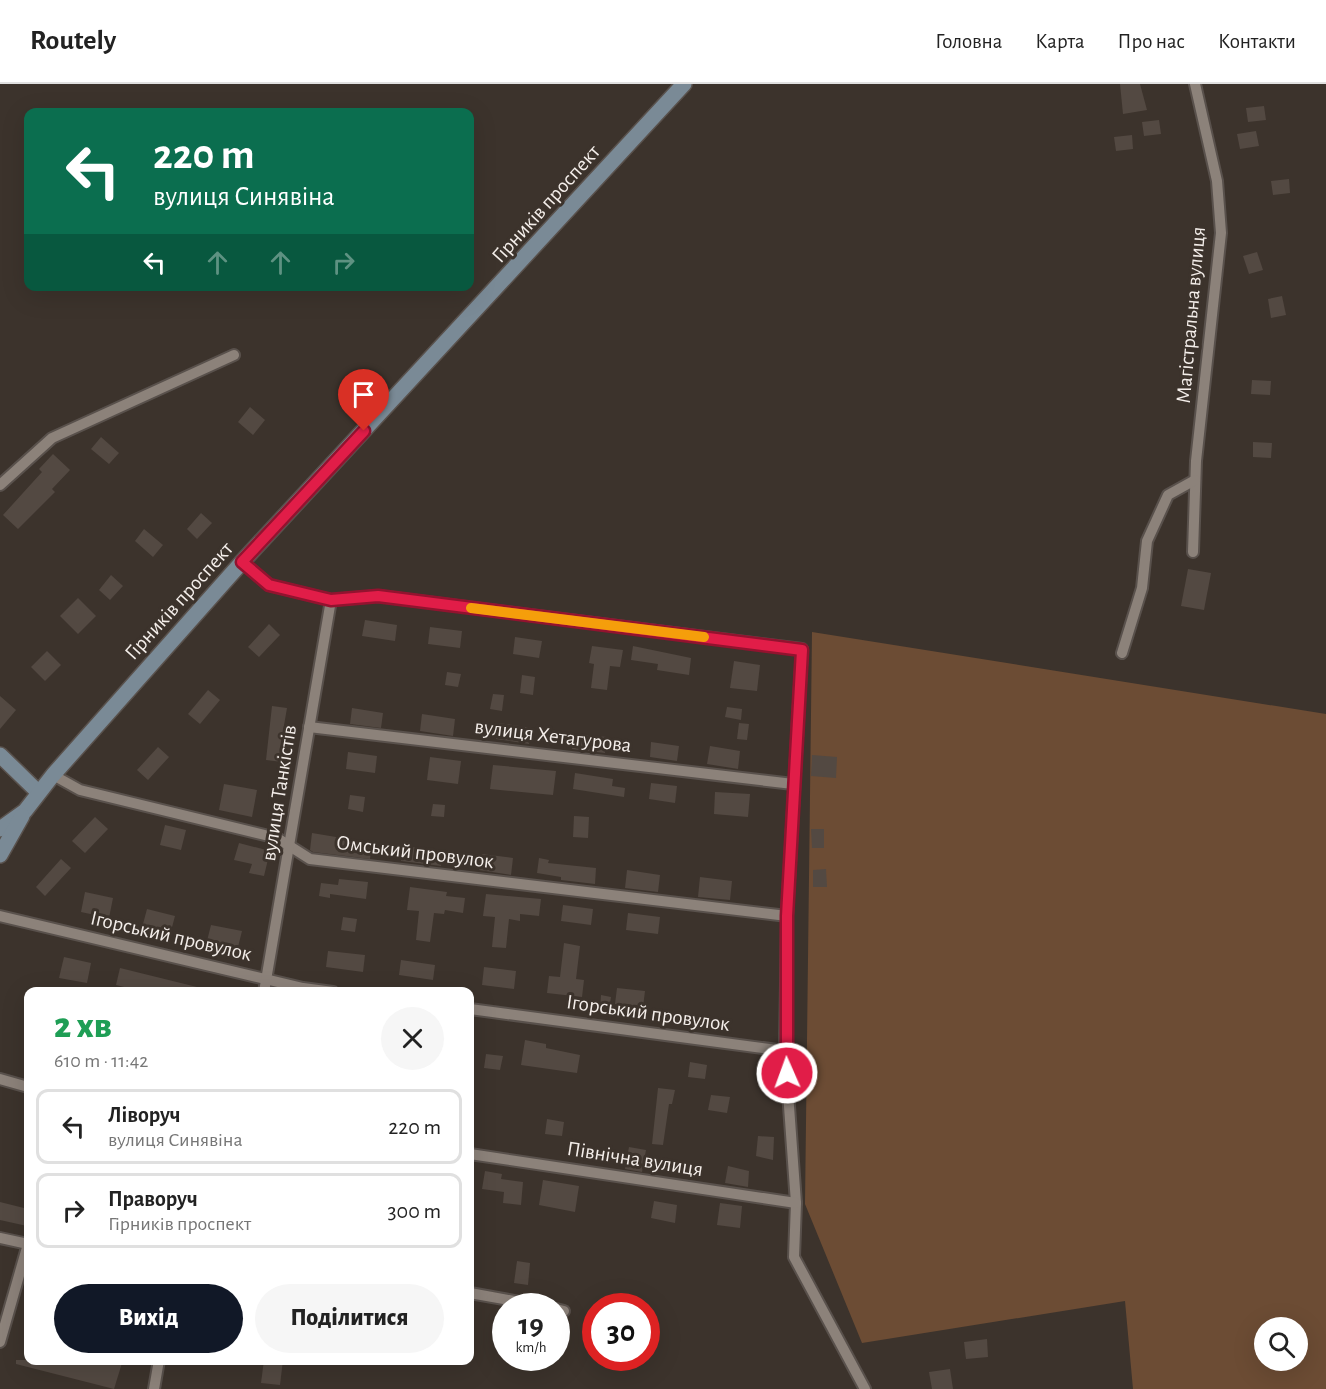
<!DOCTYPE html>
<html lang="uk">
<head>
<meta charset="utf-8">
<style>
  body { margin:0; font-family:"Alegreya Sans",sans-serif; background:#f6f6f6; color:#222; height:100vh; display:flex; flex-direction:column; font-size:22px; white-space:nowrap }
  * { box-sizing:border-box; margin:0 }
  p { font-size:20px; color:#767676 }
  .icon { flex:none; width:33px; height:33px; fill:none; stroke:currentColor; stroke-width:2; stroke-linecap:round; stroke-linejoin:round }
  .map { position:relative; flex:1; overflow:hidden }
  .side { position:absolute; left:24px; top:903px; width:450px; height:378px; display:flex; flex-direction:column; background:#fff; border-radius:12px; box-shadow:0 6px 24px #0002 }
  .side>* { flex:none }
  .guide { position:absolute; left:24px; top:24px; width:450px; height:183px; border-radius:12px; box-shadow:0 6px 24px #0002; background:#0b6e4f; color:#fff; overflow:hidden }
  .fabs { position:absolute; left:1254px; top:1233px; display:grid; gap:12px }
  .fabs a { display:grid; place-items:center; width:54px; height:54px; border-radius:50%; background:#fff; box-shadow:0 6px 24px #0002; font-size:30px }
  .speed { position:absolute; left:492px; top:1209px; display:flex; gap:12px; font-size:30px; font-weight:700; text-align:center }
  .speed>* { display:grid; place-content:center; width:78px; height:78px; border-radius:50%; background:#fff; box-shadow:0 6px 24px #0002; line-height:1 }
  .speed small { font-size:15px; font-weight:400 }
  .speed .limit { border:9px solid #d22; background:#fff; color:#111 }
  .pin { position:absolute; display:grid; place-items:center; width:51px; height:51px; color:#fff; margin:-62px -26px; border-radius:50% 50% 50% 0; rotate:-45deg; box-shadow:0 0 6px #0007 }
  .pin .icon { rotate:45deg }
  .me { position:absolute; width:66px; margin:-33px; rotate:358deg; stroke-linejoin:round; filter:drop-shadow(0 0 4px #0008) }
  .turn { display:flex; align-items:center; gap:21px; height:126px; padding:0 30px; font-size:27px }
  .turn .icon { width:78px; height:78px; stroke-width:2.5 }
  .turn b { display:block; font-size:42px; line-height:51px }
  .lanes { display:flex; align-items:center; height:57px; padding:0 30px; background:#0003; justify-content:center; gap:30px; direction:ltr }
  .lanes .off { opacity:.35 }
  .round { display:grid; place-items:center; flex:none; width:63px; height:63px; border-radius:32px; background:#f6f6f6 }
  .head { display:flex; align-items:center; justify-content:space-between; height:102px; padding:0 30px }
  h1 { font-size:36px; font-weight:800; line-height:45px; color:#1e9e55 }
  .cta { display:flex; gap:12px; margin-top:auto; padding:12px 30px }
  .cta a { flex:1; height:69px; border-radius:36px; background:#111827; color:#fff; font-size:24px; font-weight:800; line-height:69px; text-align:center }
  .cta a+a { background:#f6f6f6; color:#222 }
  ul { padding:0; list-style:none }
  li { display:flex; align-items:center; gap:18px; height:75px; margin:0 12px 9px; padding:0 18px; border:3px solid #e0e0e0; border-radius:12px }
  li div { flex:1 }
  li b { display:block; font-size:22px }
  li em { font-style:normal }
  header { display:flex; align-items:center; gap:36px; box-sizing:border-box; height:84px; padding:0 30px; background:#fff; border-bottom:2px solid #e0e0e0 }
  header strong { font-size:28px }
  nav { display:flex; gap:33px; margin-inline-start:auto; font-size:21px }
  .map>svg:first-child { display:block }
  .green { fill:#6c4c34; fill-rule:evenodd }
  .building { fill:#534942 }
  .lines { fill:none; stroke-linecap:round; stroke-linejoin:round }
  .street-casing { stroke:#59514c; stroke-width:14 }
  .secondary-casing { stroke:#59514c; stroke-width:18 }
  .street { stroke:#8c827a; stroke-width:10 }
  .secondary { stroke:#7a8a96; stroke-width:15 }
  .route-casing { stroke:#92132f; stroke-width:15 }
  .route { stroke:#e11d48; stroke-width:10 }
  .slow { stroke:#f59e0b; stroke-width:10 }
  .labels { text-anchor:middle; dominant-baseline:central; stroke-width:6; stroke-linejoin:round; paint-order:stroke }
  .street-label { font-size:21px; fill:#f4eeea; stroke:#3c332c }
</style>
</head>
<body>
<header>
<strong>Routely</strong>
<nav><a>Головна</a><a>Карта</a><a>Про нас</a><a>Контакти</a></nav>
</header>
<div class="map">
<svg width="1326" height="1305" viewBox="0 0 1326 1305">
  <rect width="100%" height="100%" fill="#3c332c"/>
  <path class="green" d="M812 548 1326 630V1305H1133L1125 1217 862 1259 805 1120ZM1264 1244H1298V1276H1264Z"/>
  <g class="building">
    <polygon points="1120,0 1140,0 1147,26 1123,30"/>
    <polygon points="1264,22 1266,36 1248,38 1246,24"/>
    <polygon points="1159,36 1161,50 1144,52 1142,38"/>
    <polygon points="1256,47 1259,62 1240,65 1237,50"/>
    <polygon points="1132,51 1133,65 1116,67 1114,53"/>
    <polygon points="1289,95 1290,109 1273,111 1271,97"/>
    <polygon points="1257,168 1263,186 1249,190 1243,172"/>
    <polygon points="1282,212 1286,231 1271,234 1268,215"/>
    <polygon points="1252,296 1271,297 1270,311 1251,310"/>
    <polygon points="250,323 265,336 253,351 238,338"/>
    <polygon points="101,353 119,369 109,380 91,365"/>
    <polygon points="1253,358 1272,359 1271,374 1253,373"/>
    <polygon points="53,370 70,386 52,405 55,408 18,445 3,431 42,388 39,385"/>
    <polygon points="201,429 212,439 197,455 187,445"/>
    <polygon points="144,445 163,461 153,473 135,457"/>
    <polygon points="1188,485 1211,489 1204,526 1181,522"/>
    <polygon points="111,491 123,502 110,516 99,506"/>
    <polygon points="78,514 96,532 78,550 60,532"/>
    <polygon points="365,536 397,541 395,557 362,552"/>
    <polygon points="269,540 280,551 259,573 248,563"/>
    <polygon points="430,543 462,547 460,564 428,560"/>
    <polygon points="515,553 542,557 539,574 513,570"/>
    <polygon points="592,562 623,566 620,583 610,582 607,606 591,604 594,580 589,579"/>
    <polygon points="633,562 691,574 689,591 657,586 658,580 631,576"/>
    <polygon points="47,567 61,581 45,597 31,583"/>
    <polygon points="734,577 760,581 757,607 730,604"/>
    <polygon points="447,588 461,590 458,603 445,601"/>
    <polygon points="522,591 535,593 533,611 520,609"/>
    <polygon points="208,606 220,616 200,640 188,630"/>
    <polygon points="493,610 504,611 502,627 490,625"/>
    <polygon points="0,612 16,626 0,645"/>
    <polygon points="272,622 287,624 282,653 285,653 282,678 266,676"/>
    <polygon points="727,623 742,625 741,636 725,633"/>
    <polygon points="352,624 383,629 381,644 350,640"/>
    <polygon points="422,630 455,635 453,652 420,647"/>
    <polygon points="499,639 532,644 529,660 496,655"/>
    <polygon points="739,639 749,640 747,656 737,655"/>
    <polygon points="574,650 607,653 605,669 572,665"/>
    <polygon points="651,658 679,662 677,677 650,673"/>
    <polygon points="710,662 740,667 738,685 707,680"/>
    <polygon points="158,663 169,673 148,696 137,686"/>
    <polygon points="348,668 377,672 375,689 346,685"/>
    <polygon points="812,671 837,673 836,694 811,692"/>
    <polygon points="430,673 461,677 458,700 427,696"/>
    <polygon points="493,681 556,687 553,711 490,705"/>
    <polygon points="575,689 613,695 612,702 625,704 624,713 573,705"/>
    <polygon points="651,699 677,702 675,719 649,715"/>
    <polygon points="224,700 257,706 252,733 219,726"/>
    <polygon points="715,708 750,710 748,733 714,730"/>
    <polygon points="350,711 365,713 363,728 348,725"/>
    <polygon points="433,720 445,721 444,733 431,732"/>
    <polygon points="574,732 589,733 588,754 573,753"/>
    <polygon points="95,733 108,745 85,769 72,757"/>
    <polygon points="165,741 186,746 181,766 160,761"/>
    <polygon points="811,745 824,745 824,764 812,764"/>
    <polygon points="312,749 372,759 370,775 313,768 310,766"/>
    <polygon points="239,759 270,767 264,792 249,789 252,780 234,776"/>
    <polygon points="403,762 443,767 441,782 401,777"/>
    <polygon points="482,770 513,774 511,791 479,786"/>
    <polygon points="539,774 549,776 548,779 596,784 595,800 561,796 561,793 537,789"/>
    <polygon points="61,775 71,784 45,812 36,803"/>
    <polygon points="826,785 827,803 813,803 813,786"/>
    <polygon points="627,786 660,791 658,808 625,804"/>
    <polygon points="700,793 732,797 730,816 698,813"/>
    <polygon points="339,795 368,798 366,815 330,810 330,814 319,812 321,799 338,801"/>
    <polygon points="410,803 447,808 446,812 465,814 463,829 445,826 444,830 434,829 430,858 416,856 419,827 407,826"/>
    <polygon points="85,808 113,814 109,834 81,828"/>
    <polygon points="486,810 541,815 539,832 520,830 520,837 509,835 506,864 492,863 495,833 483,832"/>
    <polygon points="563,821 593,825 591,841 561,837"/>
    <polygon points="147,825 175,832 171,847 143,840"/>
    <polygon points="628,829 660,833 658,850 626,846"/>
    <polygon points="343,833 357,835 355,848 341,846"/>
    <polygon points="211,841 242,847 238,863 207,857"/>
    <polygon points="564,859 580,862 576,895 584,896 582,913 547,909 549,892 560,893"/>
    <polygon points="328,867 365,871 363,888 326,883"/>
    <polygon points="64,873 91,879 87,899 59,894"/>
    <polygon points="401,876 435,881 433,896 399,891"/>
    <polygon points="484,883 516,887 514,905 482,901"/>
    <polygon points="120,884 197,903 197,908 144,908 116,901"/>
    <polygon points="617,904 645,907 643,923 615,920"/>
    <polygon points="601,911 611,913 609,927 600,926"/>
    <polygon points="525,956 546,960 546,964 580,971 577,989 521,981"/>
    <polygon points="486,970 503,972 500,986 484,984"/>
    <polygon points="690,978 707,981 705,995 688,993"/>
    <polygon points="658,1004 675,1006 672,1020 669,1020 663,1061 652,1060"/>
    <polygon points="711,1011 730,1013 727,1029 708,1026"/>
    <polygon points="547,1035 564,1038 562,1052 545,1050"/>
    <polygon points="758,1052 774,1053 773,1076 756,1072"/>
    <polygon points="629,1063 646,1066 642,1088 625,1085"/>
    <polygon points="728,1082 749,1087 748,1103 725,1099"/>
    <polygon points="485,1087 502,1090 501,1095 523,1098 521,1121 503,1119 504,1108 482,1105"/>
    <polygon points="543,1096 579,1102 575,1128 539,1121"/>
    <polygon points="654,1117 677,1121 675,1139 651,1134"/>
    <polygon points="0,1118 28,1125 27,1142 0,1136"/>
    <polygon points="720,1119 742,1122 740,1144 717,1141"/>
    <polygon points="517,1177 530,1179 528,1201 514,1199"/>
    <polygon points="987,1255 988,1273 966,1275 964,1258"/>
    <polygon points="16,1276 113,1276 122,1279 114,1305 16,1280"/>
    <polygon points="264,1276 283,1276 280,1301 261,1299"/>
    <polygon points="950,1285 953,1305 932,1305 929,1288"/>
  </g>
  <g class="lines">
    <g class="street-casing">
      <g id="street">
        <polyline points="0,401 52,354 234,271"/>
        <polyline points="1193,468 1196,377 1221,149 1217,97 1195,0"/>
        <polyline points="242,478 269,501 331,516 378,512 802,565 787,832 785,967 796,1119 794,1173 865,1305"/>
        <polyline points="1122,569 1142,504 1147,457 1168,411 1195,396"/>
        <polyline points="309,643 793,700"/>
        <polyline points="53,691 80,706 277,754 310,775 787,832"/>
        <polyline points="0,832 303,904 333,908"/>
        <polyline points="264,908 331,516"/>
        <polyline points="470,925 785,967"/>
        <polyline points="0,995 28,1003"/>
        <polyline points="470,1070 796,1119"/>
        <polyline points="0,1154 28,1160"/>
        <polyline points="470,1209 542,1222"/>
        <polyline points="556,1225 564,1227"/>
        <polyline points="0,1258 28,1160"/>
        <polyline points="154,1305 159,1276"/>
      </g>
    </g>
    <g class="secondary-casing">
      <g id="secondary">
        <polyline points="0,671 38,708"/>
        <polyline points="0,745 25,727 53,691 242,478 684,0"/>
        <polyline points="0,771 22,732"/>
      </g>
    </g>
    <use href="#street" class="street"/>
    <use href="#secondary" class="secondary"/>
  </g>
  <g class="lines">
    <g class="route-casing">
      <polyline id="route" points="364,347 242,478 269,501 331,516 378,512 802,566 787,832 787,989"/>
    </g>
    <use href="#route" class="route"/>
    <polyline class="slow" points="471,524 704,553"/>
  </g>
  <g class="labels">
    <g class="street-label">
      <text transform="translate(546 120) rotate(-48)">Гірників проспект</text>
      <text transform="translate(1191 231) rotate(-85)">Магістральна вулиця</text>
      <text transform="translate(179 517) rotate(-48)">Гірників проспект</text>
      <text transform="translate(553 652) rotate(7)">вулиця Хетагурова</text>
      <text transform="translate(279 709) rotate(-81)">вулиця Танкістів</text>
      <text transform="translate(415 768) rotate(7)">Омський провулок</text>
      <text transform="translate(171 852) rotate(13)">Ігорський провулок</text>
      <text transform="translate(648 929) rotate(8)">Ігорський провулок</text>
      <text transform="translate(635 1075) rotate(9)">Північна вулиця</text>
    </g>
  </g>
</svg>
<div class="fabs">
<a><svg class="icon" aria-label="search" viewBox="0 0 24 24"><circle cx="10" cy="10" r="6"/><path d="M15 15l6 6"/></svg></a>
</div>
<div class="speed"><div>19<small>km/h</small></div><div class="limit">30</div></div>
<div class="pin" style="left:364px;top:347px;background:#d93025"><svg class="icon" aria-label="arrive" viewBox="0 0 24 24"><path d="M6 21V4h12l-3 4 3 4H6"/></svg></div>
<svg class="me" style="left:787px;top:989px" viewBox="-20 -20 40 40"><circle r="17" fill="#e11d48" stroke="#fff" stroke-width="3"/><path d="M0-11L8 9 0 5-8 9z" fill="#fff"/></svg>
<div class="guide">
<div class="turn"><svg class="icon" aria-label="left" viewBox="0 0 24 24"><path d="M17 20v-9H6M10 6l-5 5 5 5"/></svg><div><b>220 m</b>вулиця Синявіна</div></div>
<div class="lanes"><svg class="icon" aria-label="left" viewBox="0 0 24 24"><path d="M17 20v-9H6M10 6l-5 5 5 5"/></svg><svg class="icon off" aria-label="ahead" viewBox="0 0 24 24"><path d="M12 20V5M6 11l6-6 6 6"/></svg><svg class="icon off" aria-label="ahead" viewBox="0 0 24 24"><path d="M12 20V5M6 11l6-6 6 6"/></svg><svg class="icon off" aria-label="right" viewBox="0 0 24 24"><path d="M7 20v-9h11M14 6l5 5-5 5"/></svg></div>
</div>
<section class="side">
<div class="head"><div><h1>2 хв</h1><p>610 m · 11:42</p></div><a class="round"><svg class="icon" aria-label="close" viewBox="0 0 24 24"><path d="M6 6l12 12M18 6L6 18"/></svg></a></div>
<ul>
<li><svg class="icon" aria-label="left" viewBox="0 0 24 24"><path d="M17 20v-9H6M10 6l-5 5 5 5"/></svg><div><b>Ліворуч</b><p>вулиця Синявіна</p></div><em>220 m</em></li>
<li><svg class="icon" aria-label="right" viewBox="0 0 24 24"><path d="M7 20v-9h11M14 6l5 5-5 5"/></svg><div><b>Праворуч</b><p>Гірників проспект</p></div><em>300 m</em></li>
</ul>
<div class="cta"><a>Вихід</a><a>Поділитися</a></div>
</section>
</div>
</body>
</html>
